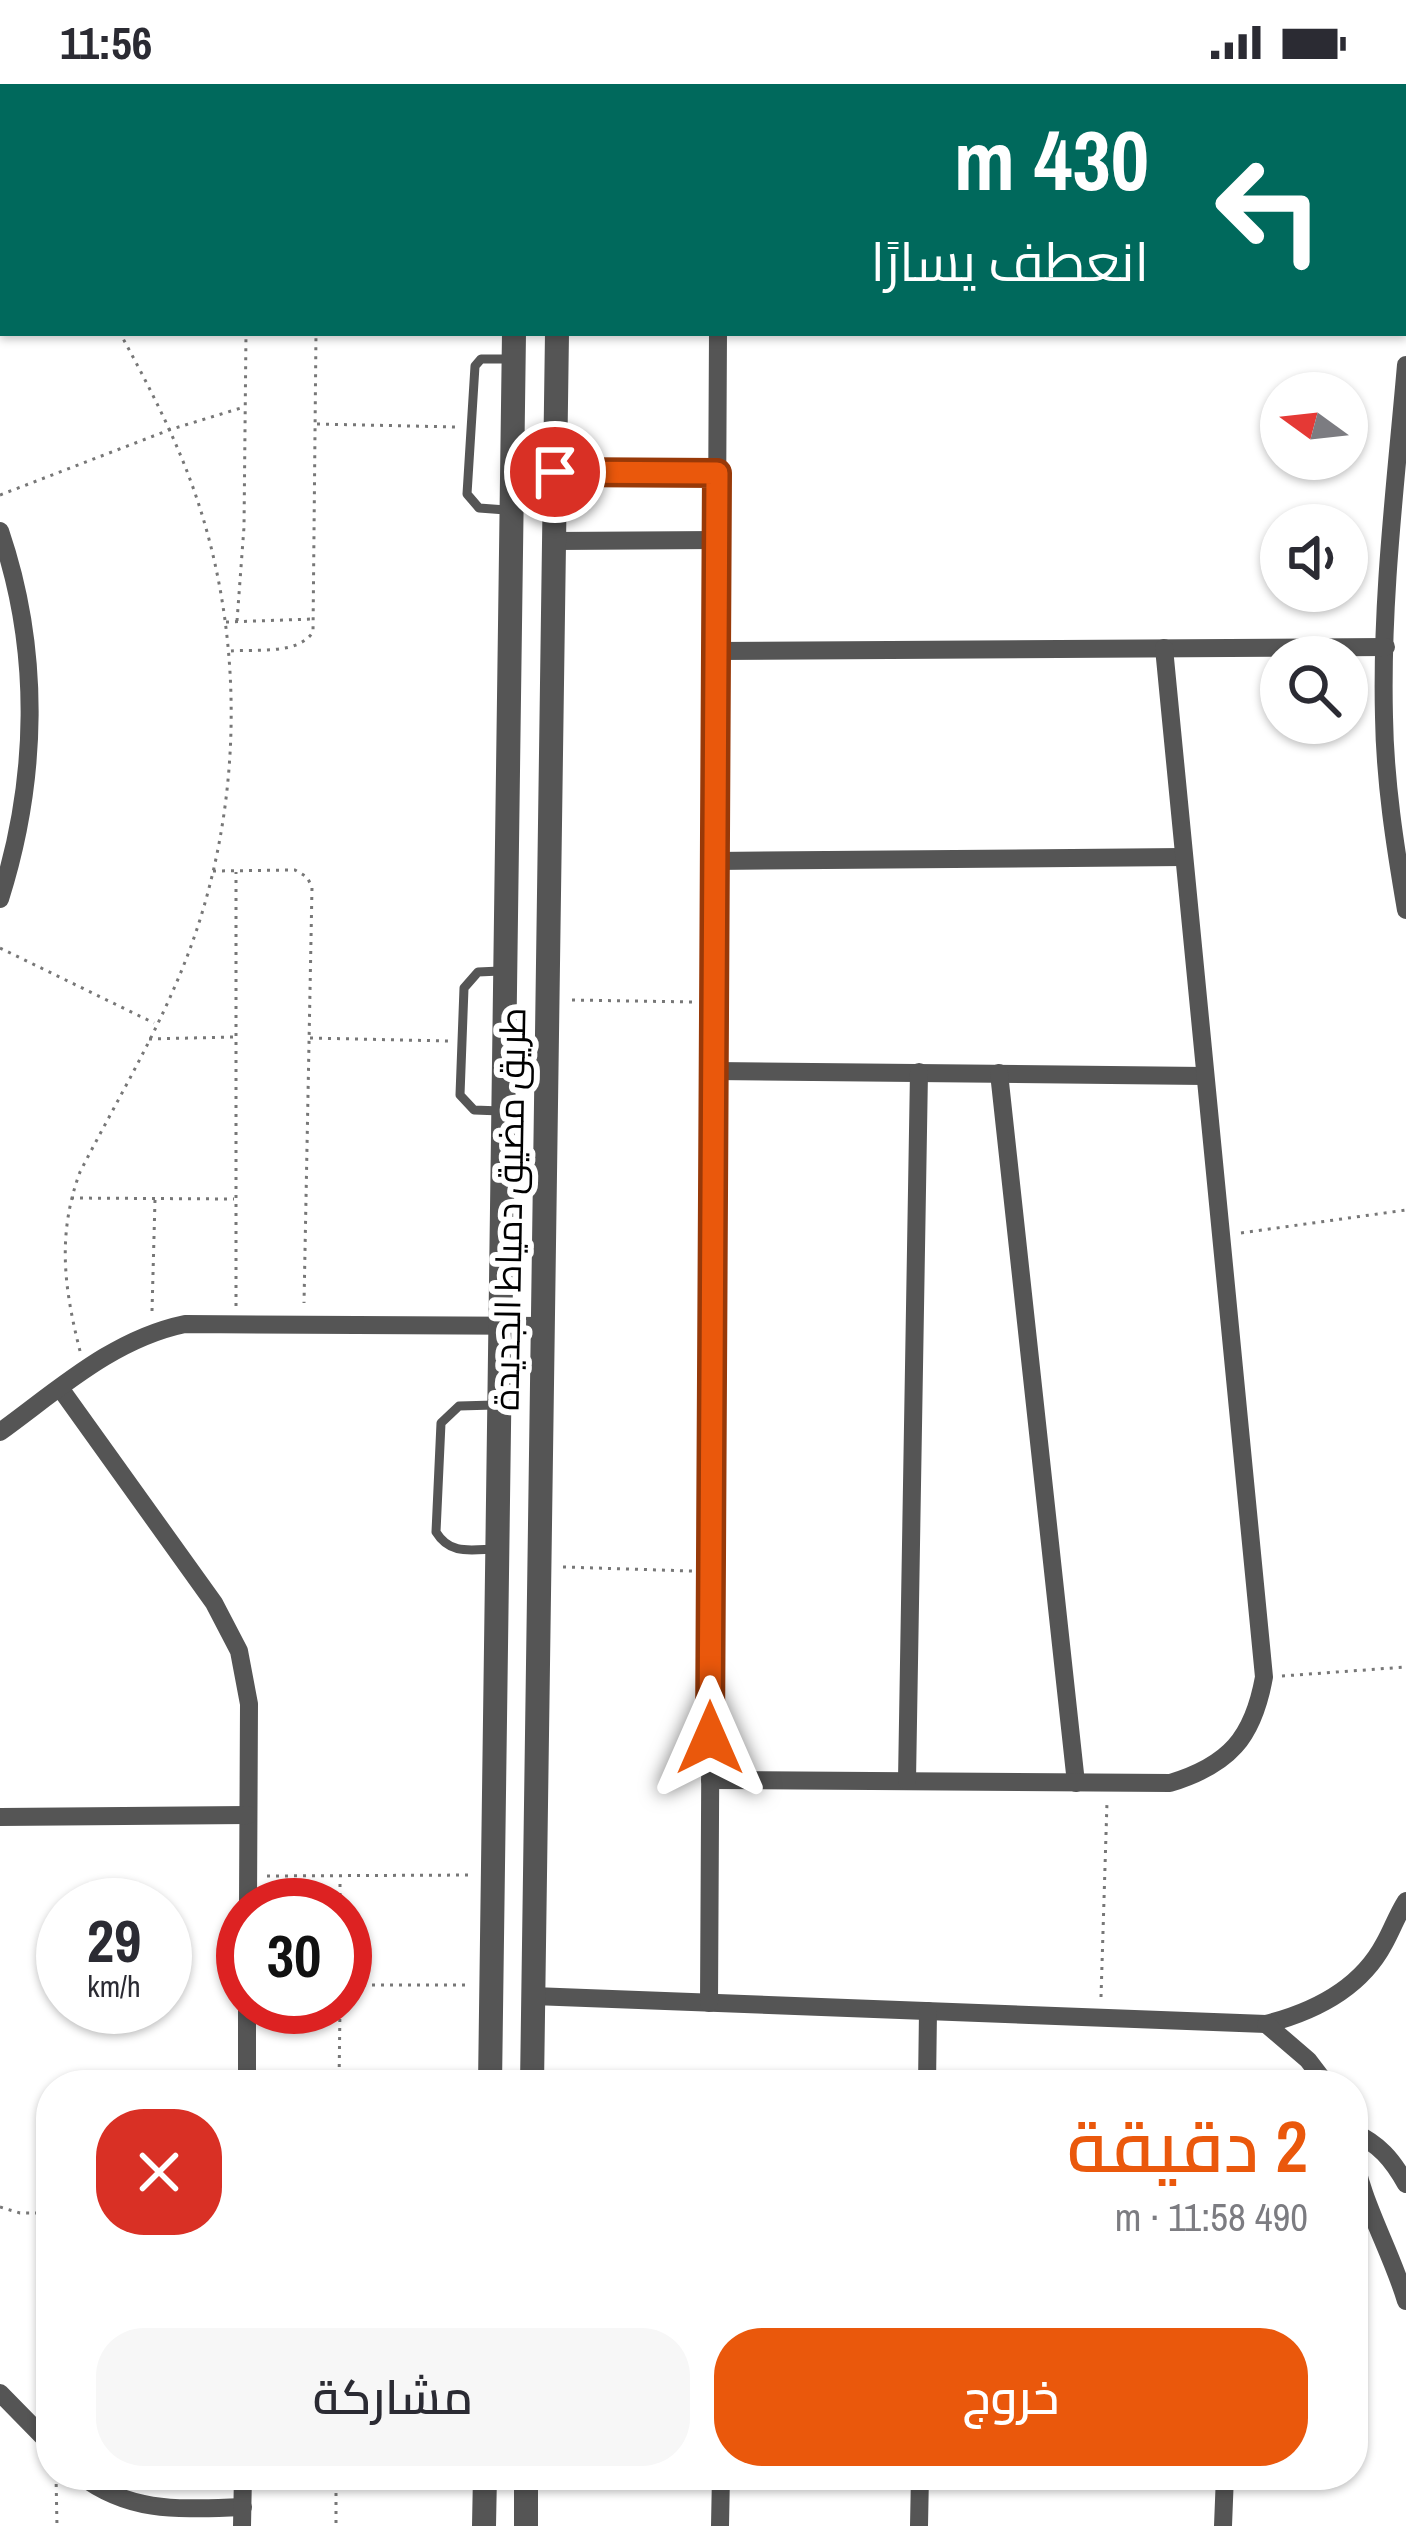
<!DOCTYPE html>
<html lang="ar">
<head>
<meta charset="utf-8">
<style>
  body { margin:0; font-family:"Archivo Narrow",Cairo,sans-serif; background:#f7f7f7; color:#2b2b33; direction:rtl; height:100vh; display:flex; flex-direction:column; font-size:45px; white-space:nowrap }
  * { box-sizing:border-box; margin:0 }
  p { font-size:39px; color:#7c7c81 }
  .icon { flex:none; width:66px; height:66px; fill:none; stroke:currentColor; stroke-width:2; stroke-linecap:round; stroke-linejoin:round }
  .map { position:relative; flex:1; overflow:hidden; direction:ltr }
  .sheet { position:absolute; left:36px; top:1986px; width:1332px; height:420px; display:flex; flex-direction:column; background:#fff; border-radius:48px; box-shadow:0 3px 9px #0004; direction:rtl }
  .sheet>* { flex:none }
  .guide { position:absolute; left:0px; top:0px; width:1407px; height:252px; box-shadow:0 3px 9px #0004; direction:rtl; background:#00695c; color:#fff; overflow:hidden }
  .needle { width:78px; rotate:285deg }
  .fabs { position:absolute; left:1260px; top:288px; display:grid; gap:24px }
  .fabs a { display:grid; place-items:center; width:108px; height:108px; border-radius:50%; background:#fff; box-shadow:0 3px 9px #0004; font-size:60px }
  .speed { position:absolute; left:36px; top:1794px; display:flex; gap:24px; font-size:60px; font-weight:700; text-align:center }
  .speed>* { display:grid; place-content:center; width:156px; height:156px; border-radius:50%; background:#fff; box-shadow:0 3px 9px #0004; line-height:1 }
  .speed small { font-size:30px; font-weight:400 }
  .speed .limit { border:18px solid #d22; background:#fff; color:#111 }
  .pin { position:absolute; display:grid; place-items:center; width:102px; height:102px; color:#fff; margin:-51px; border:6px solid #fff; border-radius:50%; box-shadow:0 3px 12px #0007 }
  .me { position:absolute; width:132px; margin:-66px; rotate:0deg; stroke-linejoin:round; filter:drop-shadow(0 0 9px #0008) }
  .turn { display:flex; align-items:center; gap:42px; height:252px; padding:0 60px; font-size:54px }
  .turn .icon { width:156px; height:156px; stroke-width:2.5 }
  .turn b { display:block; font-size:84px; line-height:102px }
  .round { display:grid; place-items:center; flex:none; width:126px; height:126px; border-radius:48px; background:#f7f7f7 }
  .summary { display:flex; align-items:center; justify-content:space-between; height:204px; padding:0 60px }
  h1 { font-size:72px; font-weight:600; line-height:90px; color:#ea580c }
  .button { display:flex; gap:24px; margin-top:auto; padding:24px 60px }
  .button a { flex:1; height:138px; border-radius:48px; background:#ea580c; color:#fff; font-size:48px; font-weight:600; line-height:138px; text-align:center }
  .button a+a { background:#f7f7f7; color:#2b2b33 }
  .status { display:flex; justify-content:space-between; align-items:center; height:84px; padding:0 60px; background:#fff; direction:ltr }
  .status svg { height:33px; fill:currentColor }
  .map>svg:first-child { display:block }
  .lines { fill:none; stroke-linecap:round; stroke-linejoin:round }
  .path { stroke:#777; stroke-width:3; stroke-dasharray:3 6; stroke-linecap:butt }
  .service { stroke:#555; stroke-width:9 }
  .minor { stroke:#555; stroke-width:18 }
  .tertiary { stroke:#555; stroke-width:24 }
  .route-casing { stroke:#983908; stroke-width:30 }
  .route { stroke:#ea580c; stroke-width:21 }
  .labels { text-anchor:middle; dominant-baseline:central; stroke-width:12; stroke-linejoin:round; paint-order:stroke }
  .street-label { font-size:36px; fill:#000; stroke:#fff }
</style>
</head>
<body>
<div class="status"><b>11:56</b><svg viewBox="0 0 49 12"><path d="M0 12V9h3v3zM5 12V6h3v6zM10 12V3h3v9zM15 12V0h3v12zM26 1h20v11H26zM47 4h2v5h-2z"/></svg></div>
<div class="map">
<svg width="1406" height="2442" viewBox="0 0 1406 2442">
  <rect width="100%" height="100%" fill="#fff"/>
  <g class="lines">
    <g class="path">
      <polyline points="211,3 213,0"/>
      <polyline points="311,3 311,0"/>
      <polyline points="317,340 457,343"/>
      <polyline points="0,411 169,346 244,323"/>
      <polyline points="237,537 244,443 246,249"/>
      <polyline points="226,538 313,535"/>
      <path d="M231 567C256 565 298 571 313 548L316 249"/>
      <polyline points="213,787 295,786 307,793 312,803 304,1219"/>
      <polyline points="0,864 154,939"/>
      <polyline points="572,916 694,918"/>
      <polyline points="310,954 448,957"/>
      <polyline points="149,955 234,953"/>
      <polyline points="71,1114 234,1115"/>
      <polyline points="1241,1149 1406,1126"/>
      <polyline points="236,1222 236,788"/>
      <polyline points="152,1227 155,1116"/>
      <path d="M80 1267C64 1204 57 1150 80 1088 115 1020 155 953 183 883 242 737 247 564 197 415 178 358 149 302 120 249"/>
      <polyline points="563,1483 692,1487"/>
      <polyline points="1282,1592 1406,1583"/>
      <polyline points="267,1792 473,1791"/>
      <polyline points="340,1821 340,1794"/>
      <polyline points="345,1901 469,1901"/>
      <polyline points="1101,1913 1107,1718"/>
      <polyline points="339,2001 340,1923"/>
      <polyline points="0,2123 20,2129 51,2129"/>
      <polyline points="56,2391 57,2442"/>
      <polyline points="336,2391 336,2442"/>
    </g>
    <g class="service">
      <polyline points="506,426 479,424 467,410 475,282 481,275 508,275"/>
      <polyline points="500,887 478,888 464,904 460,1011 474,1026 501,1027"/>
      <path d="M494 1465C470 1466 450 1471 436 1448L441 1339 459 1322 494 1321"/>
    </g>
    <g class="minor">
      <polyline points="95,0 100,3"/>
      <polyline points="722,3 722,0"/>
      <polyline points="1207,3 1207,0"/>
      <polyline points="1404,235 1406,235"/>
      <path d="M1406 281C1396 397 1381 515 1384 633 1385 698 1395 762 1406 826"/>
      <polyline points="555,388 717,389"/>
      <path d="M0 447C41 567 38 695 0 815"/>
      <polyline points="554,457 717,456"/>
      <polyline points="716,567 1386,563"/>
      <polyline points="715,777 1184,773"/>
      <polyline points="714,987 1205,992"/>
      <polyline points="999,989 1076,1699"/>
      <polyline points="60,1304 214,1519 239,1567 249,1620 248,1821"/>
      <path d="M0 1348C58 1306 113 1255 185 1240L543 1242"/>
      <path d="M710 1696 1170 1699C1229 1681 1253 1654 1264 1593L1164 564"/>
      <polyline points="907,1697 919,988"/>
      <polyline points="0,1733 248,1731"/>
      <path d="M533 1912 1266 1940C1313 1928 1360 1905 1384 1860 1392 1846 1397 1831 1406 1817"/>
      <polyline points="709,1919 718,249"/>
      <polyline points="1266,1940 1308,1976 1327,2001"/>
      <polyline points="247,2001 247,1923"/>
      <polyline points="927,2001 928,1927"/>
      <path d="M1353 2048C1379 2060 1392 2075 1406 2100"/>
      <path d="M1353 2064C1359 2114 1391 2166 1406 2217"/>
      <polyline points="0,2309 51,2361"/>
      <path d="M80 2391C131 2430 182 2425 243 2423"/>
      <polyline points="242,2442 243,2391"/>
      <polyline points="720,2442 721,2391"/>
      <polyline points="919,2442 920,2391"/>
      <polyline points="1223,2442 1225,2391"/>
    </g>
    <g class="tertiary">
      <polyline points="518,3 518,0"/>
      <polyline points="560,3 560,0"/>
      <polyline points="490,2001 514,249"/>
      <polyline points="532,2001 557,249"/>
      <polyline points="484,2442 485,2391"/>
      <polyline points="526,2442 526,2391"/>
    </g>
  </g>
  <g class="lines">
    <g class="route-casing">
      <polyline id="route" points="555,388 717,389 710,1654"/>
    </g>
    <use href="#route" class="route"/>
  </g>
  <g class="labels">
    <g class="street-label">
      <text transform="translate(509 1125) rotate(-89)">طريق مضيق دمياط الجديدة</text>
    </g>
  </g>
</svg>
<div class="fabs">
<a><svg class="needle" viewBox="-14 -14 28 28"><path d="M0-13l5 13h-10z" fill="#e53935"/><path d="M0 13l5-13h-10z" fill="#7c7c81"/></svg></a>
<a><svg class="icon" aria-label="sound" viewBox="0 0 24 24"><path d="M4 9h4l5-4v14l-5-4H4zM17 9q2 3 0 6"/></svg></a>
<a><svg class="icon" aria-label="search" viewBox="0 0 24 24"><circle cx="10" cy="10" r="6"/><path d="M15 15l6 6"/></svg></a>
</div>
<div class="speed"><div>29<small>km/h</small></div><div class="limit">30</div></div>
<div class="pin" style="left:555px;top:388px;background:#d93025"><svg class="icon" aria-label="arrive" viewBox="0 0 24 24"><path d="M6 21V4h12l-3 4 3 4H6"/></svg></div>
<svg class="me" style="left:710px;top:1654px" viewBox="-20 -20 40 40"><path d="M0-17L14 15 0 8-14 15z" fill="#ea580c" stroke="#fff" stroke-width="4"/></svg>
<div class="guide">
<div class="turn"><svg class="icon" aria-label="left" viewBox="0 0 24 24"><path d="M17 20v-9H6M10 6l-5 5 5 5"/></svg><div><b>430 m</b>انعطف يسارًا</div></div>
</div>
<section class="sheet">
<div class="summary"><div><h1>2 دقيقة</h1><p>490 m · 11:58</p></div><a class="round" style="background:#d93025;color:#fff"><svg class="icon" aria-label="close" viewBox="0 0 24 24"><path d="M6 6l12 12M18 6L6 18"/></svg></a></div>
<div class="button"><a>خروج</a><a>مشاركة</a></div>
</section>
</div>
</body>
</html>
